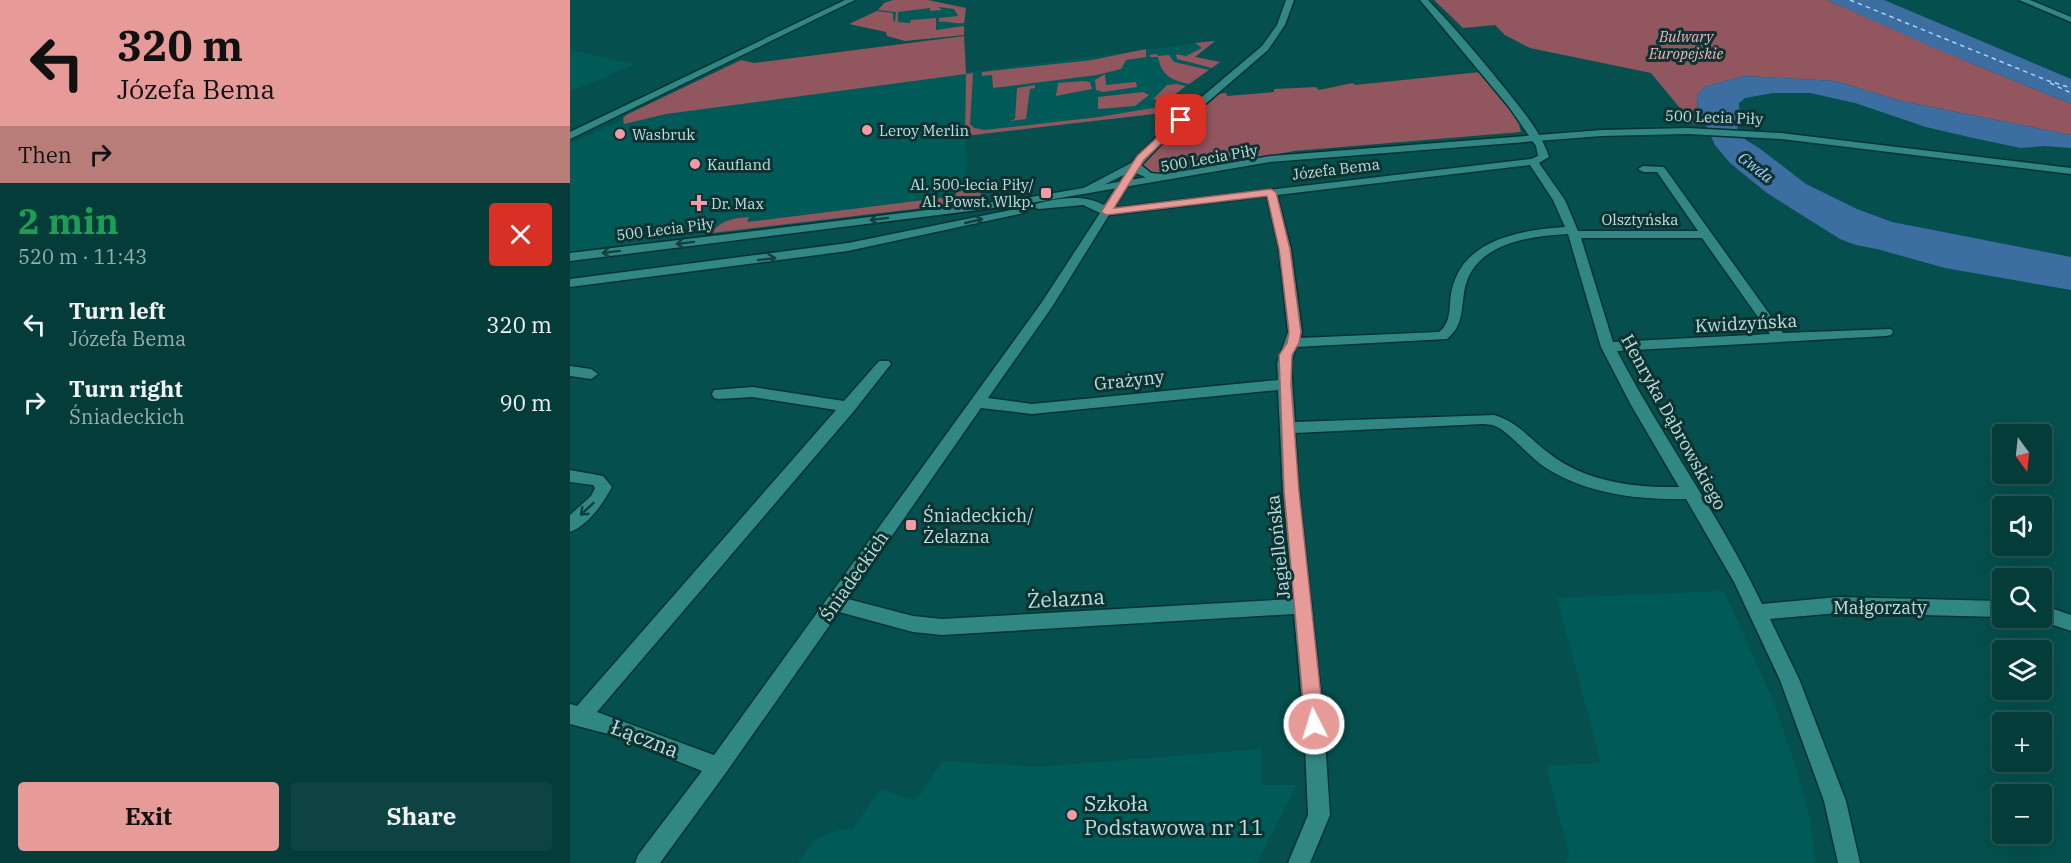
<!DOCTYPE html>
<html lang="en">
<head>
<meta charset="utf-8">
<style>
  body { margin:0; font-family:"IBM Plex Serif",serif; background:#0d4342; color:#f1f3f6; height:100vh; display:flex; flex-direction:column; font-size:22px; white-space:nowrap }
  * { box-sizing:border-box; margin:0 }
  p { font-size:20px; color:#97adaf }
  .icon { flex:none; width:33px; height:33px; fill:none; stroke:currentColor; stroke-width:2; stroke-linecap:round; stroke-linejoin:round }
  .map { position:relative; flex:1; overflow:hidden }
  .details { display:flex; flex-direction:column; background:#043c3a; width:570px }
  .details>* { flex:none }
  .banner { background:#e69b98; color:#111; overflow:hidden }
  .needle { width:39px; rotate:165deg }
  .tools { position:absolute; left:1422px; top:424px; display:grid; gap:12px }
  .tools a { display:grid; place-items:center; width:60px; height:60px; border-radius:6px; background:#043c3a; box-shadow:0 6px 24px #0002,0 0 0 2px #255654; font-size:30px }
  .pin { position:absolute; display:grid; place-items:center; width:51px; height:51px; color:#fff; margin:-26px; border-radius:12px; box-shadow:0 3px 9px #0006 }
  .me { position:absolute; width:66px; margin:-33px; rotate:355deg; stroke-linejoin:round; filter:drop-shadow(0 0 4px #0008) }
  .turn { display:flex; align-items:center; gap:21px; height:126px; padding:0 18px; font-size:27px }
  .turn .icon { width:78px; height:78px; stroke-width:2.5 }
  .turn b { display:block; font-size:42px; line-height:51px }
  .then { display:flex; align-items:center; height:57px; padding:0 18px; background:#0003; gap:12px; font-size:22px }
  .round { display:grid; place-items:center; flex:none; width:63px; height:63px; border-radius:6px; background:#0d4342 }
  .overview { display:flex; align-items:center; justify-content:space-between; height:102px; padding:0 18px }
  h1 { font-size:36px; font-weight:800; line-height:45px; color:#1e9e55 }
  .primary-button { display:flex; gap:12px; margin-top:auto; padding:12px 18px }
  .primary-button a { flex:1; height:69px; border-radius:6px; background:#e69b98; color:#111; font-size:24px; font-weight:800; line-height:69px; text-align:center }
  .primary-button a+a { background:#0d4342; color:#f1f3f6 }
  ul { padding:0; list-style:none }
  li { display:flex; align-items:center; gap:18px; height:78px; padding:0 18px }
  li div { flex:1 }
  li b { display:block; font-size:22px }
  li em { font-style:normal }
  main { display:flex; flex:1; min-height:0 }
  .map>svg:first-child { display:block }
  .built { fill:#005b58 }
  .green { fill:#92565f }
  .water { fill:#3c6ea2 }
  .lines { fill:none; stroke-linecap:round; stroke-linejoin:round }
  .ferry { stroke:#a8d1ff; stroke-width:1.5; stroke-dasharray:4.5 4; stroke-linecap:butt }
  .minor-casing { stroke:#023332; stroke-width:3 }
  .tertiary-casing { stroke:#023332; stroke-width:3 }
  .secondary-casing { stroke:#023332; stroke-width:3 }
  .minor { fill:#308783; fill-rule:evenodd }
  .tertiary { fill:#308783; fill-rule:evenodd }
  .secondary { fill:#308783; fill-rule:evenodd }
  .oneway { stroke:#133f3d }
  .route { fill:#e69b98; stroke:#966563; stroke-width:1.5 }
  .poi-dot { fill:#f49aa6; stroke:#0e3231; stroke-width:2 }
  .labels { text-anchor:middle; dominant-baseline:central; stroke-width:6; stroke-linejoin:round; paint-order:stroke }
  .far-park-label { font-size:15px; font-style:italic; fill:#f5b3bb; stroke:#0e3231 }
  .far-street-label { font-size:15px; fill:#b9e0de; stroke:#0e3231 }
  .far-poi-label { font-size:15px; fill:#b9e0de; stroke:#0e3231; text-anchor:start }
  .far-water-label { font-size:16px; font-style:italic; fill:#a8d1ff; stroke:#0e3231 }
  .street-label { font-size:18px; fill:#b9e0de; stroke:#0e3231 }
  .poi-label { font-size:18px; fill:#b9e0de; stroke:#0e3231; text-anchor:start }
  .near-street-label { font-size:21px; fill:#b9e0de; stroke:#0e3231 }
  .near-poi-label { font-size:21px; fill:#b9e0de; stroke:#0e3231; text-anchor:start }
</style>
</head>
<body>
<main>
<section class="details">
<div class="banner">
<div class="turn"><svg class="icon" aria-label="left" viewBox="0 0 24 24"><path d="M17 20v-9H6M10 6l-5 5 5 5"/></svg><div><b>320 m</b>Józefa Bema</div></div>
<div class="then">Then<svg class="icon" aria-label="right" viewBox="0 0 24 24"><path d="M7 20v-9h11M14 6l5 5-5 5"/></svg></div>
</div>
<div class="overview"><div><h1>2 min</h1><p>520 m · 11:43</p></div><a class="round" style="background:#d93025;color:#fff"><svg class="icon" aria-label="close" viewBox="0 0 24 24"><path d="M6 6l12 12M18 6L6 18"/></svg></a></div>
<ul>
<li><svg class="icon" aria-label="left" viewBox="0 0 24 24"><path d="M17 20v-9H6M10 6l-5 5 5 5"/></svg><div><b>Turn left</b><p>Józefa Bema</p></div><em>320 m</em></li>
<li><svg class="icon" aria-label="right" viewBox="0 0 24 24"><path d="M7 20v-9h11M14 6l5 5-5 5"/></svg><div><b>Turn right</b><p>Śniadeckich</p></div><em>90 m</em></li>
</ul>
<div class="primary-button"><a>Exit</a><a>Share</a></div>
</section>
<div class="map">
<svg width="1501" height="863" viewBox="0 0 1501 863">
  <rect width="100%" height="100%" fill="#05504e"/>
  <g class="built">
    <polygon points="329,0 355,0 396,8 394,35 335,41 317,36 316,32 279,24"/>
    <polygon points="645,41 625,57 650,62 604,95 601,112 396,136 397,185 424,182 426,197 407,199 405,202 0,251 0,144 63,115"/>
    <polygon points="0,50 55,62 65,64 0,92"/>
    <polygon points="1154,591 1203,701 1226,768 1239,815 1246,863 996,863 999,854 976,766 1031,763 987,598"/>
    <polygon points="691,749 692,785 726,785 687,863 228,863 240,846 247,839 267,830 283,829 310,789 346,801 373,761 466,767"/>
  </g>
  <g class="green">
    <path d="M323 0H358L396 8 394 23C384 24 379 21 369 22V18L388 16 384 9 368 7 372 10 360 11V8L328 12V22L340 23 341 20 366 18V30L394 26V35L335 41 317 36 316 32 279 24 307 11 323 13V20L325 22 326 12 308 10 314 3Z"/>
    <polygon points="864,0 1257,0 1403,64 1501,104 1501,135 1331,101 1265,81 1174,76 1134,87 1127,96 1127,110 1128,117 1136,125 1124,125 1081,73 960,48 935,35 925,25 893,28"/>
    <polygon points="394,36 396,74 403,73 400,124 404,128 414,130 529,117 589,107 592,113 395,136 396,74 96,114 54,124 53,118 56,115 171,60 184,63"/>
    <polygon points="645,41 625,57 650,62 642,68 607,59 606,54 616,56 632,48 625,43"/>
    <polygon points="576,49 576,57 556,60 551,69 527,75 423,88 422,75 412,76 412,72 522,60"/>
    <path d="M587 54 588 56 599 55 604 62 639 70 619 84C601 80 592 76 588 57H581L579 55Z"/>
    <polygon points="910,72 954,124 949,125 951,132 724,151 601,174 585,174 573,167 573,162 602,132 647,94 656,93 657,96 704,92 704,89 746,87 749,90 783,83 785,85"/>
    <polygon points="535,74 536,85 566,82 567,87 533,92 526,90 525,80"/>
    <polygon points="513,81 520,82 522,89 486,96 488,83"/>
    <polygon points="606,84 616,86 604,95 603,100 591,101 583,99 597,85"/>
    <polygon points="465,85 465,88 460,89 456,119 440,121 445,119 447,88"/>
    <polygon points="573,92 579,95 565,106 528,109 528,97"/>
    <path d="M398 190 413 194V198L403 202 142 233C150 220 165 218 179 217L177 222 386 196V192Z"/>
  </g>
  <g class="water">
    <polygon points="1257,0 1314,0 1501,79 1501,104 1364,48"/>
    <polygon points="1174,76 1265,81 1331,101 1501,135 1501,148 1475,146 1451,148 1403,138 1356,127 1285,103 1240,93 1203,93 1175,98 1169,103 1170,122 1167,129 1176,140 1189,148 1236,184 1287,209 1322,222 1501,257 1501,290 1375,268 1307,249 1286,245 1270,239 1197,193 1160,163 1145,145 1136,125 1128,117 1127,96 1134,87"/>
  </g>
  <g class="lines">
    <g class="ferry">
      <polyline points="1280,0 1476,80 1501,88"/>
      <polyline points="1480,83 1501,93"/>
    </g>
    <g class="minor-casing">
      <g id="minor">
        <path d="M716 0H724L715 25 698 50 603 132 571 165 581 173 602 175V179H579L566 173 544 208 961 159 968 156 966 146 939 107 850 0H858C886 29 912 60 937 91 953 111 971 132 979 157L969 163 995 200 1008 231H1128L1087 172H1073L1068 169 1073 166 1094 167 1213 333 1321 329 1323 332 1321 335 1316 336 1047 351C1092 437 1150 516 1192 604L1268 597 1432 601V617L1268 613 1200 619 1229 679 1276 801 1290 863H1268L1254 801 1210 680 1164 582 1116 499C1067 500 1015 494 973 466 958 455 946 440 931 429L923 425 913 424 725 433 729 491 754 724 760 815 740 863H718L738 815 734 724 724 614 372 635 343 632 269 612 155 774 90 863H65L68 855 132 771 42 735 0 724V704L7 706 266 410 183 397 149 399 144 398 142 394 144 390 183 387 274 401 309 361H319L321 364 284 411 27 712 144 755 472 302 530 213 513 205 469 209 465 208V204C488 198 513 194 534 205L554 175 517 193 513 194 508 191 561 163 595 128 692 46 707 25ZM960 165 983 200 995 227C950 230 894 239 882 289 878 305 883 321 869 332L730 338 732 332 721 249 707 195ZM697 196 709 249 718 332 707 363 708 380 462 404 418 398 482 307 539 215ZM998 234 1031 347 1061 405 1109 487C1065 488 1016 482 980 454 961 440 947 421 924 415L725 422 721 363 726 347 877 339C893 326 891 312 894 293 901 244 957 236 998 234ZM1011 238H1132L1200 334 1043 342ZM708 390 713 491 723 599 372 619 343 616 278 599 411 408 462 414Z"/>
        <polygon points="0,366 21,369 28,374 21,379 0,376"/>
        <path d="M0 470 33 476 42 487C33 503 19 525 0 532V515L21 496 25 488 23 485 0 482Z"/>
        <polygon points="1472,605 1501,615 1501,631 1466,619 1472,618"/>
      </g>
    </g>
    <g class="tertiary-casing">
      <g id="tertiary">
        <polygon points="1449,0 1460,0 1501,17 1501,22"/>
        <polygon points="1118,128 1211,133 1501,168 1501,174 1211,139 1118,134 1032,136 700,162 449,205 0,261 0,253 449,199 700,156 1032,130"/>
        <polygon points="450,208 454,209 454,213 278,251 0,287 0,279 278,243"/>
      </g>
    </g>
    <g class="secondary-casing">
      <polygon id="secondary" points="275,0 285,0 0,139 0,132"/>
    </g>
    <use href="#minor" class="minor"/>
    <use href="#tertiary" class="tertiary"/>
    <use href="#secondary" class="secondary"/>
  </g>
  <defs><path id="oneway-shaft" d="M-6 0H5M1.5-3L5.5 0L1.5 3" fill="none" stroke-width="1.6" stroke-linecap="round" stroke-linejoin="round" transform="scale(1.5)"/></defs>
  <g class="oneway">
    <use href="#oneway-shaft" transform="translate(309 219) rotate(173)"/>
    <use href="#oneway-shaft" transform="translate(404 221) rotate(-13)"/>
    <use href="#oneway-shaft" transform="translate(115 243) rotate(173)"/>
    <use href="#oneway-shaft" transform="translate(41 252) rotate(173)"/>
    <use href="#oneway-shaft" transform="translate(197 259) rotate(-7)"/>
    <use href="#oneway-shaft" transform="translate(17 509) rotate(137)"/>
  </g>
  <polygon class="route" points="608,118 615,120 574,160 544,208 701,189 706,192 720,249 731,332 729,343 722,355 721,384 729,491 754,724 751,730 744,733 738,730 735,724 714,491 709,355 717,343 719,332 709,249 697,196 536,215 531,212 567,156"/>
  <g class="poi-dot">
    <circle cx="297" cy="130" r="6"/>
    <circle cx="50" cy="134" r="6"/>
    <circle cx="125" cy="164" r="6"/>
    <rect x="470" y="187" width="12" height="12" rx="3"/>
    <path d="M126 194h6v6h6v6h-6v6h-6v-6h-6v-6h6z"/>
    <rect x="335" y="519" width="12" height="12" rx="3"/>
    <circle cx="502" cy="815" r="6"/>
  </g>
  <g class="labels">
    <g class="far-park-label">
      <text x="1116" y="36">Bulwary<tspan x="1116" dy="17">Europejskie</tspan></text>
    </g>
    <g class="far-street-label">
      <text transform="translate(1144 117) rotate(2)">500 Lecia Piły</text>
      <text transform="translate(639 158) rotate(-10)">500 Lecia Piły</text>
      <text transform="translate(766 169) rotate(-7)">Józefa Bema</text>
      <text x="1070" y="219">Olsztyńska</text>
      <text transform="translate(95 229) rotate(-7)">500 Lecia Piły</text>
    </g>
    <g class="far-poi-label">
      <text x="309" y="130">Leroy Merlin</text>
      <text x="62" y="134">Wasbruk</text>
      <text x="137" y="164">Kaufland</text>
      <text x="464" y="184" text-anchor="end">Al. 500-lecia Piły/<tspan x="464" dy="17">Al. Powst. Wlkp.</tspan></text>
      <text x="141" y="203">Dr. Max</text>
    </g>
    <g class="far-water-label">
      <text transform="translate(1186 167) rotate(38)">Gwda</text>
    </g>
    <g class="street-label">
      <text transform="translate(1176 323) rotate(-3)">Kwidzyńska</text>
      <text transform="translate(559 380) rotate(-6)">Grażyny</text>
      <text transform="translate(1104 422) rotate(61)">Henryka Dąbrowskiego</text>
      <text transform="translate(708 547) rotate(-96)">Jagiellońska</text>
      <text transform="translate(284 576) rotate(-55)">Śniadeckich</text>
      <text x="1310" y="607">Małgorzaty</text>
    </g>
    <g class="poi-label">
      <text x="353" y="515">Śniadeckich/<tspan x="353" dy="21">Żelazna</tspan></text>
    </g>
    <g class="near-street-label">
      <text transform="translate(496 598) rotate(-3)">Żelazna</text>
      <text transform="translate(75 738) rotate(21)">Łączna</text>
    </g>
    <g class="near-poi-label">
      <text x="514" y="803">Szkoła<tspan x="514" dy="24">Podstawowa nr 11</tspan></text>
    </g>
  </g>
</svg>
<div class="tools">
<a><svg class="needle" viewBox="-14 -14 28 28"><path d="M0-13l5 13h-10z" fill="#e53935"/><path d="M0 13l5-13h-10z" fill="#97adaf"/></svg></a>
<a><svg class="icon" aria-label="sound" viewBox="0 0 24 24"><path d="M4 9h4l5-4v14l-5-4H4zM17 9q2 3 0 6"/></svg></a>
<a><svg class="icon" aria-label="search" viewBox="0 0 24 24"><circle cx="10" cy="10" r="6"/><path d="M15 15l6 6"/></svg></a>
<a><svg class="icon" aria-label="layers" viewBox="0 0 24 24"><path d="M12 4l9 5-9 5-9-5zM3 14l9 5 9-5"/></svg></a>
<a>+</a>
<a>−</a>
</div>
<div class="pin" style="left:611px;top:120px;background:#d93025"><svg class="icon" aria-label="arrive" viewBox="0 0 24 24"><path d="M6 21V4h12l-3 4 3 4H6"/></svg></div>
<svg class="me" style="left:744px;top:724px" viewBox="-20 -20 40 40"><circle r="17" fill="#e69b98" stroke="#fff" stroke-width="3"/><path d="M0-11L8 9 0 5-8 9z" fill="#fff"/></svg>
</div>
</main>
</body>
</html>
